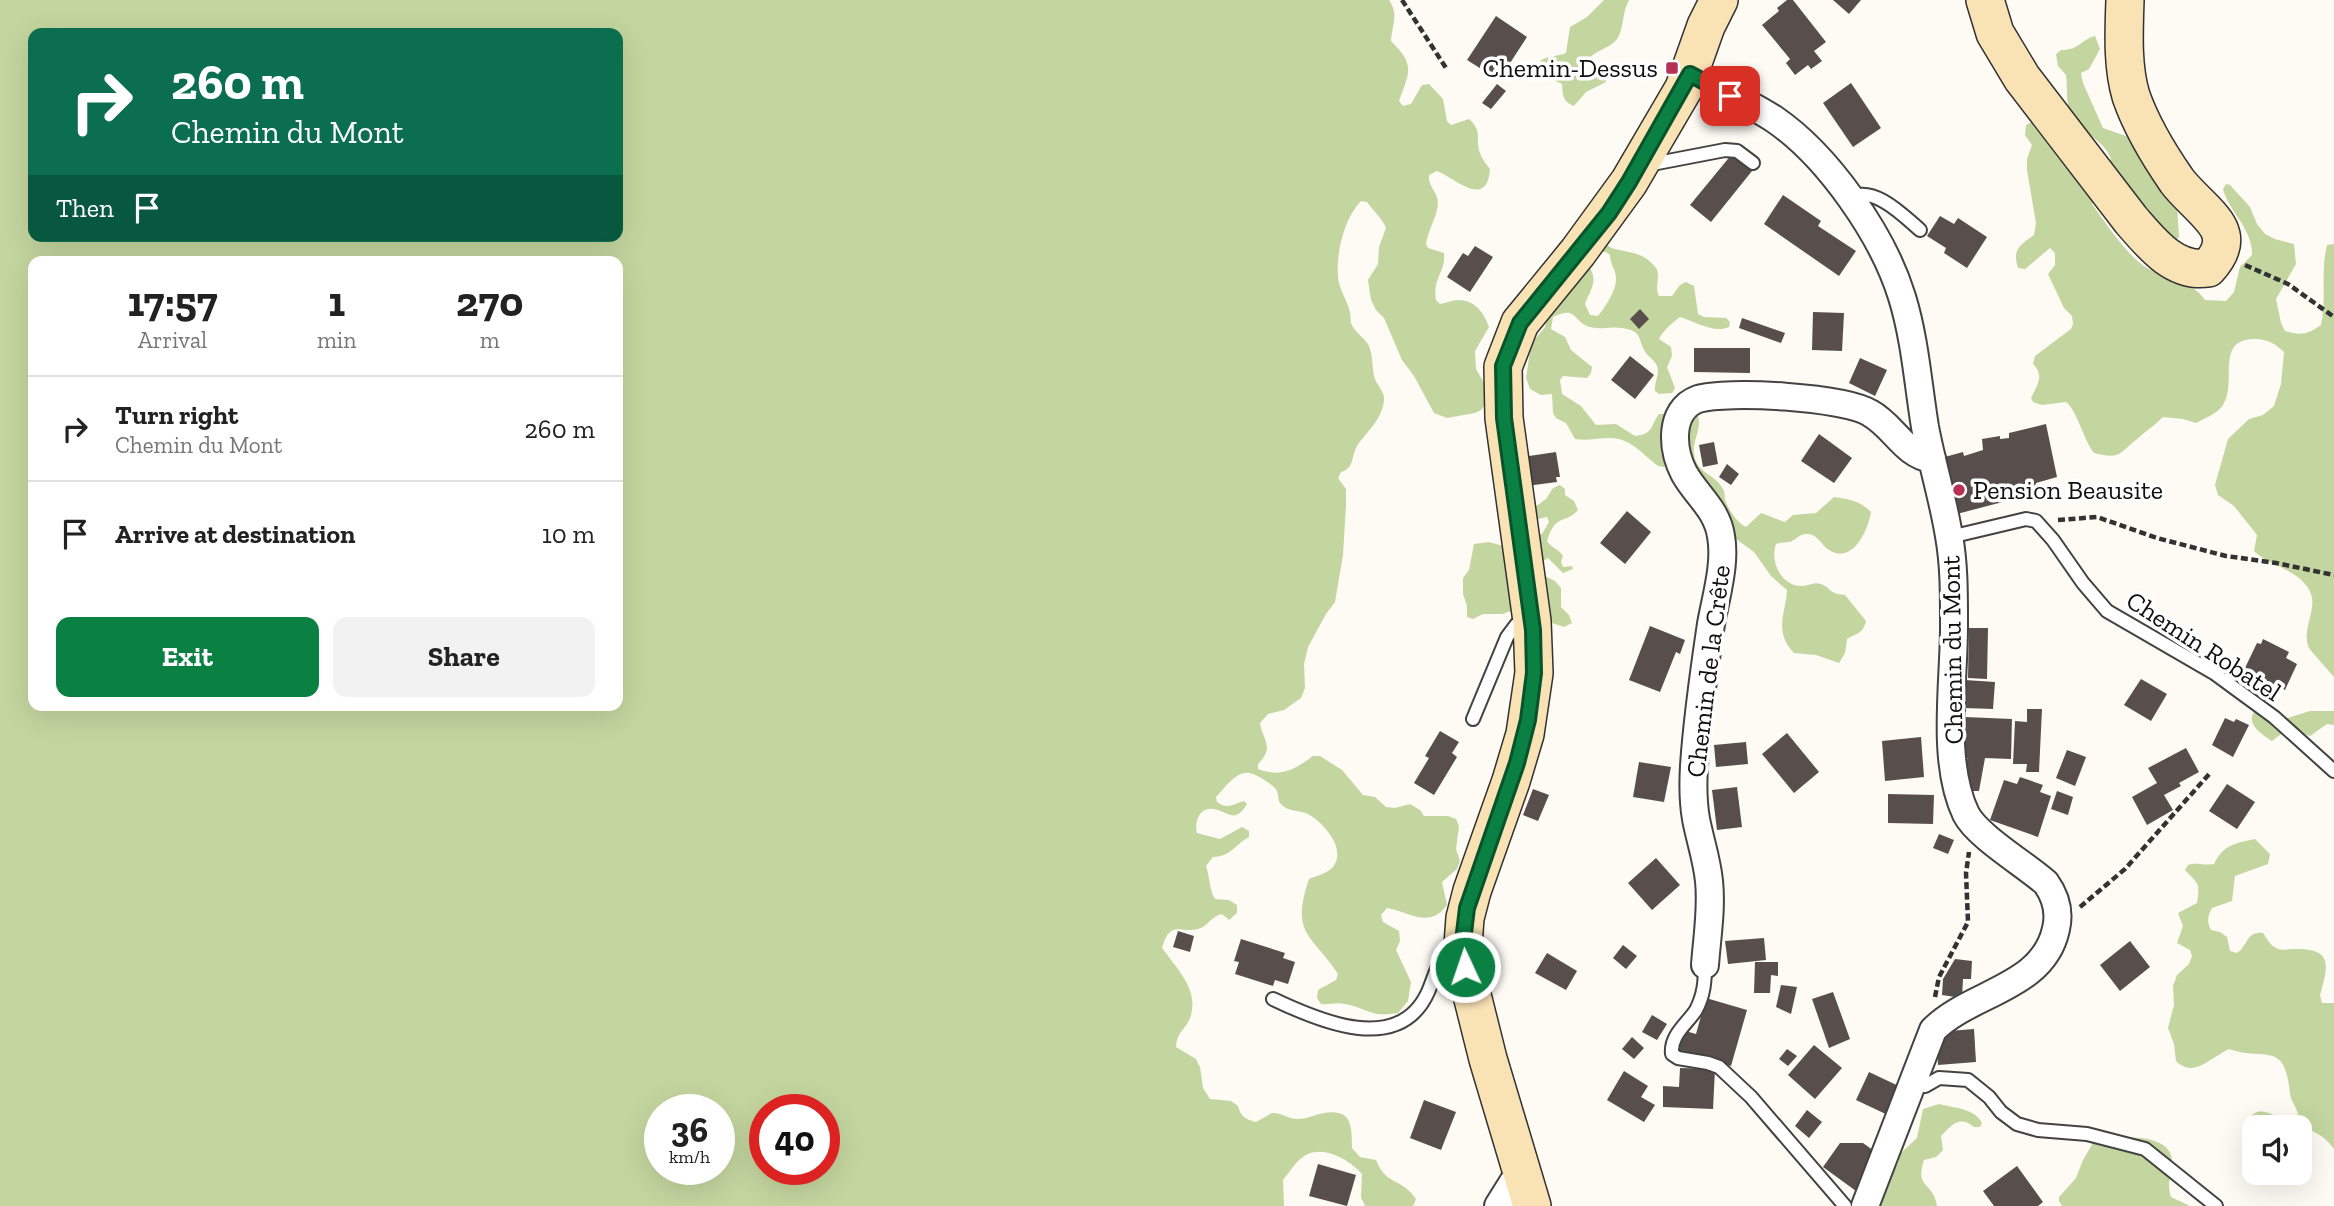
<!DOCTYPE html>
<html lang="en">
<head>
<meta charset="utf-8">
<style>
  body { margin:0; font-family:"Zilla Slab",serif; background:#f2f2f2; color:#222; height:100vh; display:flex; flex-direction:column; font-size:26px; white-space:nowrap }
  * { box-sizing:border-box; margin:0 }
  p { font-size:23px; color:#767676 }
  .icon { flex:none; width:38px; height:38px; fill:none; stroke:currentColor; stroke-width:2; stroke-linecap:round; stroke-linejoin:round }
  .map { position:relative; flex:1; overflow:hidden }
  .side { position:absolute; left:28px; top:256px; width:595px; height:455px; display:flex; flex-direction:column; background:#fff; border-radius:14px; box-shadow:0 7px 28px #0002 }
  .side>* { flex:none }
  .guide { position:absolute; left:28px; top:28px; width:595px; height:214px; border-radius:14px; box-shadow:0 7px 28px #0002; background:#0b6e4f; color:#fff; overflow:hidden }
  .tools { position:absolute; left:2242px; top:1115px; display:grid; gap:14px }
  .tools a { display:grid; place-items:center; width:70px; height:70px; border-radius:14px; background:#fff; box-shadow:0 7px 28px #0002; font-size:35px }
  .speed { position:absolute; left:644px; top:1094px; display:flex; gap:14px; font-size:35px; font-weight:700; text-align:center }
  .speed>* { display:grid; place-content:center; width:91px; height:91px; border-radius:50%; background:#fff; box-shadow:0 7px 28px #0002; line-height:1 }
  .speed small { font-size:18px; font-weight:400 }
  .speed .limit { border:10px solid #d22; background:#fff; color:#111 }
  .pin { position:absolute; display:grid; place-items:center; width:60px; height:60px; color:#fff; margin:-30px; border-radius:14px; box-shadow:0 4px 10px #0006 }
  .me { position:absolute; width:77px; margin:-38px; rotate:357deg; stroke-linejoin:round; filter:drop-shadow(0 0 5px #0008) }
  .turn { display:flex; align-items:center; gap:24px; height:147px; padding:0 28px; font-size:32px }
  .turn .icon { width:91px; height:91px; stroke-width:2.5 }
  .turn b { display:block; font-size:49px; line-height:60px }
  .then { display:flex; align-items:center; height:66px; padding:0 28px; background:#0003; gap:14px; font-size:26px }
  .eta { display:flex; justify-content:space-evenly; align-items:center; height:119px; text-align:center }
  .eta b { font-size:42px; font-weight:800; line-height:49px }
  .button { display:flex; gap:14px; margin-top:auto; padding:14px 28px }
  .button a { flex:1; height:80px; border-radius:14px; background:#0b8043; color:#fff; font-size:28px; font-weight:800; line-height:80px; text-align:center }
  .button a+a { background:#f2f2f2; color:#222 }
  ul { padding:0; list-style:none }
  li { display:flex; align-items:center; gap:21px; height:105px; padding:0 28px; border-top:2px solid #e0e0e0 }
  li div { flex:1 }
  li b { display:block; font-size:26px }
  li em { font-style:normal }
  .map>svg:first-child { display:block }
  .forest { fill:#c4d69f; fill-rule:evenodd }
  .building { fill:#584f4d }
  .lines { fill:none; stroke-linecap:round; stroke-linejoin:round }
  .lane-casing { stroke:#434343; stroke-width:16 }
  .street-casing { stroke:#434343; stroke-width:30 }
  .secondary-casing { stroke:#323232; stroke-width:40 }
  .path { stroke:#323232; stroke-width:4.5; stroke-dasharray:7 3.5; stroke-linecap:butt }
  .lane { stroke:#fff; stroke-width:12 }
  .street { stroke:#fff; stroke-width:26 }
  .secondary { stroke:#f9e2b4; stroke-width:37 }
  .route-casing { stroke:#07532c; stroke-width:18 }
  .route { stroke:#0b8043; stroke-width:12 }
  .poi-dot { fill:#b63154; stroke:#fff; stroke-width:2.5 }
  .labels { text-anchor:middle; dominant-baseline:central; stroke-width:7; stroke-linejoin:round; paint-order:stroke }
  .poi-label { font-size:26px; fill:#101010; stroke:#fff; text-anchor:end }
  .street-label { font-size:26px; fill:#101010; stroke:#fff }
</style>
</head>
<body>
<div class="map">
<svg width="2334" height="1206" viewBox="0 0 2334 1206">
  <rect width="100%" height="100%" fill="#fefaf4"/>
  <g class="forest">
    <path d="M0 0H1389C1399 15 1392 25 1391 41 1415 65 1410 71 1399 101L1403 106 1411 104 1422 85 1429 84 1443 99 1447 121 1451 125 1469 119C1483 131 1475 139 1480 153 1482 159 1486 164 1490 169 1487 210 1455 178 1437 171L1429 175C1428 187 1438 192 1438 203 1437 218 1428 229 1426 244L1428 248 1444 253C1446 272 1432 278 1436 300L1440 304C1446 303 1453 300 1458 300 1475 300 1484 313 1489 327L1475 351 1476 369 1487 388V402L1481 410 1475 413 1447 418 1434 413 1414 376 1402 360 1384 318 1376 310 1371 300 1368 280 1378 264 1379 247 1386 228C1383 219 1373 211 1367 202L1361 201C1344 219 1336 252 1338 277 1339 289 1347 300 1350 312 1351 316 1350 320 1351 323 1354 331 1363 337 1368 344 1373 354 1372 365 1374 376 1376 385 1385 391 1384 400 1382 420 1367 431 1357 446 1351 456 1355 468 1341 472L1338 478 1346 489V505L1343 555 1335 602 1326 614 1308 647 1304 664 1305 688 1301 698 1284 710 1268 714 1260 723C1263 741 1275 747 1258 764V769C1281 778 1295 769 1313 756H1320L1342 770 1363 795 1375 797 1386 807 1395 808 1410 804 1420 810 1424 816H1448L1456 819 1459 826 1456 849 1460 861 1457 869 1442 882 1447 905C1429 930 1408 911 1387 908L1381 915 1383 922 1399 931 1400 941 1396 950 1411 982 1408 1001 1398 1013C1370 1018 1368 1008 1345 1004 1337 1002 1330 1005 1321 1004L1317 998 1318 990 1336 980 1338 974C1312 934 1290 935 1309 879 1316 876 1328 873 1333 867 1347 849 1324 823 1308 814 1300 810 1290 812 1283 806 1277 802 1279 797 1277 791 1274 785 1258 775 1250 773 1236 770 1224 789 1216 797L1217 802C1227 810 1233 804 1244 801L1247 804C1234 825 1229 811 1213 809 1199 807 1194 823 1197 833L1220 839 1242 827 1249 831V837C1233 846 1232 856 1213 857L1206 866C1210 877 1209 889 1215 899L1229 900 1237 905V913L1229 920 1222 914C1213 916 1210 922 1203 927 1183 937 1171 916 1162 948 1177 969 1200 990 1190 1018 1185 1031 1178 1029 1176 1047L1196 1059 1200 1067 1203 1088 1210 1099 1231 1101 1238 1106C1241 1117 1245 1119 1256 1122L1272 1113C1281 1112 1288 1119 1298 1119 1306 1119 1312 1116 1319 1114 1351 1107 1352 1123 1352 1148L1360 1157 1376 1160C1386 1186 1401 1177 1416 1199L1413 1206H1365L1361 1197 1362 1174C1350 1160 1324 1145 1306 1155 1296 1160 1290 1172 1283 1180L1284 1206H0ZM33 33H618V236H33ZM33 261H618V705H33ZM660 1110H719V1169H660ZM765 1110H824V1169H765Z"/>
    <path d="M1604 0H1629C1622 12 1624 29 1617 39 1608 51 1592 48 1581 69L1584 75 1598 71 1606 75V82L1586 92 1574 106C1562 101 1563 95 1562 84L1542 75 1536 70 1540 61C1549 55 1556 57 1566 53L1570 27 1587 17Z"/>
    <path d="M2095 36 2100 49 2089 69 2081 73 2083 83 2103 128 2126 136 2137 146 2177 206 2179 237 2174 243 2104 186 2092 204C2105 222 2126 254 2144 266 2164 279 2191 279 2205 300L2226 301 2234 292 2240 267 2252 255C2253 229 2229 212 2223 189L2226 184 2230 185 2250 207 2257 224 2265 234 2275 239 2294 244 2296 264 2276 299 2281 323 2285 331C2300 336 2309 334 2321 325 2327 298 2320 274 2327 245L2334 244V677C2330 672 2310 650 2309 648 2300 628 2321 606 2308 588 2295 568 2269 566 2254 551L2257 535 2234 506 2218 495 2215 485 2228 439 2249 419 2263 415 2274 406 2281 384 2284 352C2275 344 2268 339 2255 339 2214 339 2238 382 2223 405 2217 414 2205 418 2196 423L2183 419 2163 417C2155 425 2146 431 2137 439 2119 453 2121 460 2094 453 2083 439 2077 410 2066 402L2042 405 2033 402 2031 398C2037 385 2045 376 2033 364L2035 356 2071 329 2073 324 2072 316 2064 308 2048 274 2055 265V253L2050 248 2025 269 2018 268C2012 249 2020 245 2034 235L2036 223 2027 170V159L2032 145 2025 135 2026 125 2034 121C2042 128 2041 137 2048 144 2063 158 2087 161 2105 167L2111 159C2104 139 2080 133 2071 114 2065 101 2068 88 2066 75L2058 66 2056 54 2061 50C2080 50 2080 40 2095 36Z"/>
    <path d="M1600 239C1604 242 1609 248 1615 249 1630 253 1644 252 1656 268 1661 276 1654 287 1659 296H1672L1680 285 1686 282 1694 286 1698 314 1704 317 1726 318 1730 322 1729 327C1714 334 1694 321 1680 317 1673 322 1662 332 1659 339L1671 347 1672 356 1667 367 1675 388 1672 393 1659 394 1655 391C1654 384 1658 378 1658 370 1657 362 1651 359 1646 353 1637 340 1644 331 1622 328 1612 326 1600 330 1590 327 1572 322 1578 305 1553 317L1551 329 1565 337 1571 350 1592 367 1591 373 1587 378 1563 376 1560 380 1562 394 1581 406 1596 425 1616 424 1635 436C1654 434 1650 426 1659 414L1691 413 1698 416C1702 429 1692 441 1694 454 1696 474 1717 474 1724 491 1725 494 1724 498 1726 502 1729 510 1738 524 1746 527L1761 513 1785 522 1793 515 1816 513 1834 497C1849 499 1860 501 1871 512 1868 530 1853 565 1829 550 1820 544 1819 535 1807 534 1799 534 1798 538 1792 541 1787 543 1781 542 1776 544 1770 561 1780 584 1800 586 1807 587 1813 581 1821 584 1833 589 1827 593 1845 595L1866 621C1863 634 1857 633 1847 639L1845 653 1839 663 1816 655 1794 653C1773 631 1786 613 1787 590L1771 576 1754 552 1736 539 1672 463 1664 467 1658 466C1642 454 1631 438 1610 438 1597 438 1588 441 1575 439L1566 423 1556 418 1553 413 1552 394 1541 395 1530 389 1526 378 1531 344 1545 327 1547 316 1560 304 1565 292 1589 267C1599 281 1590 290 1585 304L1590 315 1598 316C1605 308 1617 289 1616 278 1616 270 1610 264 1610 255L1606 252H1597Z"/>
    <path d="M1560 485 1565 489V495L1574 501 1578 510C1565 525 1556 512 1547 541 1551 548 1559 549 1563 556L1561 562 1563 567 1572 566 1573 569 1563 573 1548 558 1541 562 1543 575 1555 581 1561 588V607L1569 615 1572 623 1564 627 1514 610 1502 614H1483L1473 619 1467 617V606L1463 594V578L1469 570 1474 544 1489 542 1514 549 1534 536 1542 534 1549 522 1547 517 1538 519 1534 512 1535 507 1546 499 1553 488Z"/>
    <path d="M2262 706 2284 719 2310 711H2334V725L2327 724 2310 736C2290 729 2290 727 2272 741 2258 733 2240 718 2262 706Z"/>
    <path d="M2255 839 2270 854 2268 864 2235 876 2232 901 2212 908C2207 917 2207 922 2211 930L2220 932 2227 937 2230 951 2237 953C2248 946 2246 931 2263 933 2266 937 2269 943 2273 946 2280 952 2286 949 2294 949 2334 948 2328 966 2320 995L2322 1003H2334V1149C2314 1121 2286 1127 2254 1127V1139C2249 1133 2245 1127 2249 1119 2259 1102 2278 1119 2290 1122L2298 1114C2296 1106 2291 1101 2290 1094 2285 1039 2266 1062 2229 1049 2211 1057 2194 1079 2176 1061L2174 1044 2168 1028 2174 1005 2173 986 2177 975 2189 964 2192 956 2190 950 2177 943 2183 926 2178 913 2197 903C2200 882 2199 885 2185 870L2188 865C2197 862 2205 866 2214 864 2223 845 2235 843 2255 839Z"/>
    <path d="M1939 1104C1954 1108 1974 1108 1982 1123L1980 1127H1974C1959 1115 1952 1125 1941 1136L1943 1150 1936 1157 1924 1160C1914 1189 1934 1182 1937 1206H1877L1883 1185 1898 1164 1901 1153 1917 1138 1923 1109Z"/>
    <path d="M2096 1138C2117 1138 2168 1131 2172 1159 2173 1173 2166 1181 2171 1197L2190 1206H2062L2059 1201V1197L2076 1178 2083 1160Z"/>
  </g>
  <g class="building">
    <polygon points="1787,0 1793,0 1826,42 1814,51 1822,61 1811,69 1808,65 1795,75 1786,63 1790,59 1762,25 1779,11 1777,8"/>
    <polygon points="1833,0 1861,0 1849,14"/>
    <polygon points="1496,16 1527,37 1499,80 1467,60"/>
    <polygon points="1851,83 1881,128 1853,147 1823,103"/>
    <polygon points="1497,84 1506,91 1491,109 1482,103"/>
    <polygon points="1732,154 1752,171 1711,222 1690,205"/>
    <polygon points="1783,195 1821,221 1818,226 1856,251 1839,276 1764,224"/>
    <polygon points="1940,216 1954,224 1958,218 1987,237 1967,268 1944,253 1946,248 1927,236"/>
    <polygon points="1475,246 1493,257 1470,292 1447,277 1463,253 1468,256"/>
    <polygon points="1640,309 1649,319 1639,329 1630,319"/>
    <polygon points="1813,312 1844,313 1842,351 1812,350"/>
    <polygon points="1742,318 1785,333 1781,343 1739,328"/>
    <polygon points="1694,348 1750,348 1750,373 1694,372"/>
    <polygon points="1630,356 1654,375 1635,399 1611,380"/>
    <polygon points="1860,358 1887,370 1875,396 1849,383"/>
    <polygon points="2046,424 2057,477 2036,483 2037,493 1953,515 1941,458 1963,452 1964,456 1983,450 1982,439 2000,436 2000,439 2009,438 2009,433"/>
    <polygon points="1819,434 1852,458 1834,483 1801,461"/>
    <polygon points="1714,442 1718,464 1703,467 1699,445"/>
    <polygon points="1556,452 1560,477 1556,477 1557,482 1526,486 1522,457"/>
    <polygon points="1727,464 1739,474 1731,485 1719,477"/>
    <polygon points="1627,511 1651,532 1625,564 1600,543"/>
    <polygon points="1650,626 1685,640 1680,654 1676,652 1660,692 1629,680"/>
    <polygon points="1969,628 1988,628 1987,679 1968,678"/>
    <polygon points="2263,639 2289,652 2286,658 2297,664 2285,690 2244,670 2257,643 2261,644"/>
    <polygon points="2141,679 2167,694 2151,721 2124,705"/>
    <polygon points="1965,680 1995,682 1993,709 1964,708"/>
    <polygon points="2027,709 2042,709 2039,772 2026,772 2027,764 2013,764 2015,721 2027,722"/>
    <polygon points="1965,717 2012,719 2011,759 1985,758 1979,791 1971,791 1965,761 1968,758 1963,758"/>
    <polygon points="2225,718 2234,722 2236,719 2249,725 2233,757 2212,745"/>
    <polygon points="1440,731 1459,742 1452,753 1457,757 1434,795 1414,783 1429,758 1425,756"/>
    <polygon points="1787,733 1819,772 1794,793 1762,754"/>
    <polygon points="1921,737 1924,777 1885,781 1882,741"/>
    <polygon points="1746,742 1748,764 1716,767 1714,745"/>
    <polygon points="2186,748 2199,772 2179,783 2181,786 2164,795 2173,810 2147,825 2132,797 2157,783 2148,768"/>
    <polygon points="2067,750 2086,757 2075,786 2056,778"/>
    <polygon points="1639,762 1671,767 1664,802 1633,797"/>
    <polygon points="2020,777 2043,785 2040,792 2051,796 2038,837 1990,820 2004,780 2017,784"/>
    <polygon points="2227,784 2255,802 2237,829 2209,811"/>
    <polygon points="1737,787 1742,827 1717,830 1712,790"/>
    <polygon points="1533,789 1549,795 1538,821 1523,815"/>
    <polygon points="2057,791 2073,797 2068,815 2051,809"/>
    <polygon points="1888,794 1934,795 1933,824 1888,823"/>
    <polygon points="1939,834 1954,840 1948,854 1933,848"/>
    <polygon points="1656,858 1680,885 1652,910 1628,883"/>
    <polygon points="1178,931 1194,936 1190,952 1173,947"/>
    <polygon points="1764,938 1766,960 1728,964 1725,941"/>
    <polygon points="1241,939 1285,953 1283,958 1295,962 1288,984 1275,980 1273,986 1235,974 1239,962 1234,961"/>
    <polygon points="2130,941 2150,967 2120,991 2100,965"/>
    <polygon points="1623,945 1637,956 1626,969 1613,958"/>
    <polygon points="1547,953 1577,971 1566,990 1535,973"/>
    <polygon points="1955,959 1972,961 1971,979 1963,979 1962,998 1942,995 1943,979"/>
    <polygon points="1755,962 1778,962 1778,976 1771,975 1770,993 1754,993"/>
    <polygon points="1781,985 1797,987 1791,1014 1776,1007"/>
    <polygon points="1833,992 1850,1039 1829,1048 1812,999"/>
    <polygon points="1706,998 1747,1010 1731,1066 1676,1051 1682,1030 1696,1034"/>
    <polygon points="1652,1015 1667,1024 1657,1040 1642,1032"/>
    <polygon points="1974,1029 1976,1062 1938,1065 1936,1032"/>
    <polygon points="1632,1037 1644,1048 1634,1059 1622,1049"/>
    <polygon points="1814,1045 1842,1068 1815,1099 1788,1075"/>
    <polygon points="1787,1049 1797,1056 1788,1066 1779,1059"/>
    <polygon points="1680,1068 1715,1069 1713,1109 1663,1107 1663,1086 1679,1087"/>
    <polygon points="1624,1071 1648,1086 1641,1097 1655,1105 1644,1122 1607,1100"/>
    <polygon points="1869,1072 1905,1089 1892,1117 1856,1100"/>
    <polygon points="1424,1100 1456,1112 1441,1150 1410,1138"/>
    <polygon points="1807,1110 1822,1122 1809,1138 1795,1126"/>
    <polygon points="1840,1143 1863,1143 1881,1156 1856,1191 1823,1167"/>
    <polygon points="1318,1164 1356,1175 1347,1206 1309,1196"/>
    <polygon points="2017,1166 2043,1202 2038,1206 1994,1206 1983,1191"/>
  </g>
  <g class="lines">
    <g class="lane-casing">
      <g id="lane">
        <polyline points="1647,165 1725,150 1737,151 1753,163"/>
        <path d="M1849 199C1872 183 1904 216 1920 230"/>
        <polyline points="1950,537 2026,519 2036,521 2053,540 2083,583 2107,611 2214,673 2274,717 2334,771"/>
        <polyline points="1473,719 1507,637 1516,625 1528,620"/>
        <path d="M1705 965C1705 981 1704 995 1696 1010 1687 1024 1670 1035 1672 1054L1678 1058 1708 1063 1719 1067 1751 1097 1845 1206"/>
        <path d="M1273 999C1319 1021 1399 1056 1428 992 1435 976 1439 954 1457 947"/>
        <polyline points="1911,1084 1925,1086 1939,1078 1968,1080 1989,1097 2001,1112 2017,1124 2038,1130 2087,1134 2145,1149 2216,1206"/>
      </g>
    </g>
    <g class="street-casing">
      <g id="street">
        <path d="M1690 74C1718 89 1748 102 1774 119 1828 156 1883 235 1902 297 1915 339 1918 384 1925 427 1932 464 1943 499 1949 536 1954 564 1954 592 1954 620 1955 678 1940 760 1966 814 1977 836 2026 865 2046 883 2056 897 2060 912 2056 929 2043 989 1970 992 1933 1030L1865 1206"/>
        <path d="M1705 965C1707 937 1712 909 1709 881 1707 860 1700 840 1696 819 1693 802 1693 783 1694 766 1697 719 1704 671 1711 624 1716 596 1726 564 1721 536 1717 509 1696 495 1684 473 1672 450 1668 410 1698 399 1727 390 1844 397 1870 413 1894 426 1904 455 1932 459"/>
        <polyline points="1498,1206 1513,1182 1522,1175"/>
      </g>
    </g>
    <g class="secondary-casing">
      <g id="secondary">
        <path d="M1985 0 1995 33 2022 78 2131 220C2151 243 2174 273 2208 268 2218 257 2226 244 2219 229 2212 214 2188 196 2177 181 2159 155 2141 125 2131 96 2122 66 2124 31 2125 0"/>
        <polyline points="1532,1206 1488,1059 1465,967 1463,945 1465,918 1472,891 1511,781 1525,734 1534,673 1532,621 1504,418 1503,367 1520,323 1578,252 1629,182 1684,88 1706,26 1719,0"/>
      </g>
    </g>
    <g class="path">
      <polyline points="1402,0 1446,68"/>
      <polyline points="2245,265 2288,284 2334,317"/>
      <polyline points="2058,520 2097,517 2157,538 2226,556 2276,563 2334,575"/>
      <polyline points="2080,907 2125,869 2211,772"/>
      <polyline points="1935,997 1939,977 1968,922 1966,873 1969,852"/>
    </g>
    <use href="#lane" class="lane"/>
    <use href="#street" class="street"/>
    <use href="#secondary" class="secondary"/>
  </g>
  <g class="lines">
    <g class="route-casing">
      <polyline id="route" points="1465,967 1463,941 1467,908 1517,763 1528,720 1534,673 1533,630 1504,418 1503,366 1520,323 1609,213 1629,182 1690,74 1730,96"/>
    </g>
    <use href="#route" class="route"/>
  </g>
  <g class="poi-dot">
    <rect x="1665" y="61" width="14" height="14" rx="3.5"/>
    <circle cx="1959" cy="490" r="7"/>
  </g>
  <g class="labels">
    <g class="poi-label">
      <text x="1658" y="68">Chemin-Dessus</text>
      <text x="1973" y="490" text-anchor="start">Pension Beausite</text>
    </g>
    <g class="street-label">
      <text transform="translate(2204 646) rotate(33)">Chemin Robatel</text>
      <text transform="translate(1952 650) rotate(-91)">Chemin du Mont</text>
      <text transform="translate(1708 671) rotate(-83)">Chemin de la Crête</text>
    </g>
  </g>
</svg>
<div class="tools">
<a><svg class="icon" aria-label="sound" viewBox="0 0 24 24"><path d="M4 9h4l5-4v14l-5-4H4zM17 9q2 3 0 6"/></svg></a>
</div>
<div class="speed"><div>36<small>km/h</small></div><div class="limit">40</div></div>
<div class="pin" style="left:1730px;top:96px;background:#d93025"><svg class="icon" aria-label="arrive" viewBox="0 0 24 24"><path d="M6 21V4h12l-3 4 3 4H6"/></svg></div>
<svg class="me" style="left:1465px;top:967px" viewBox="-20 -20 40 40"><circle r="17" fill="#0b8043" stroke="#fff" stroke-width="3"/><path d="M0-11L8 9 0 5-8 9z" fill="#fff"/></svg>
<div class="guide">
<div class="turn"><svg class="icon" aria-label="right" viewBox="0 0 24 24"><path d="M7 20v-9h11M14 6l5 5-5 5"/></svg><div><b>260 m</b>Chemin du Mont</div></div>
<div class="then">Then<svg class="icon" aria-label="arrive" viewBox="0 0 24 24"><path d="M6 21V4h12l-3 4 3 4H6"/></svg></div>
</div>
<section class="side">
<div class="eta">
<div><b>17:57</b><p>Arrival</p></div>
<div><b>1</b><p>min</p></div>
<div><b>270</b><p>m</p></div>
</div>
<ul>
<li><svg class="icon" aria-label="right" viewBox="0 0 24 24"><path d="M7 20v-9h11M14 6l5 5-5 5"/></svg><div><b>Turn right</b><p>Chemin du Mont</p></div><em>260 m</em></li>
<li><svg class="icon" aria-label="arrive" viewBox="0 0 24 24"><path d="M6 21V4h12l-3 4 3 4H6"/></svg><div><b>Arrive at destination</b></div><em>10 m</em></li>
</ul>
<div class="button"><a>Exit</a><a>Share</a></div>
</section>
</div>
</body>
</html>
